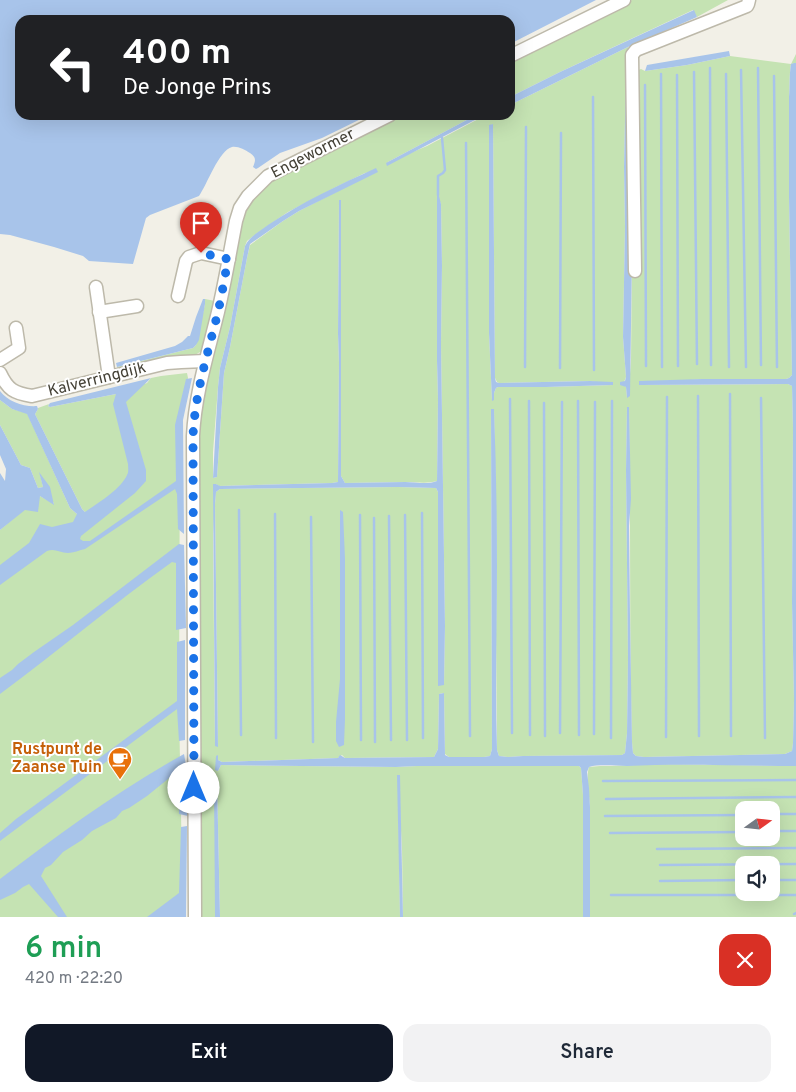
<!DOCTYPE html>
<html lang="en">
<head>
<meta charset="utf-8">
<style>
  body { margin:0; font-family:Overpass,sans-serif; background:#f2f2f3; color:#1f2937; height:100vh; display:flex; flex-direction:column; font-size:19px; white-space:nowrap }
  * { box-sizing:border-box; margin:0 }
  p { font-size:16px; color:#747a83 }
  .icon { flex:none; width:28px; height:28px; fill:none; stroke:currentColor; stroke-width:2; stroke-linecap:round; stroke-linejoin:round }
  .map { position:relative; height:917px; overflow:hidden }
  .sheet { display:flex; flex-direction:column; background:#fff; flex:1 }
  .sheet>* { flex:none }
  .top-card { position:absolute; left:15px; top:15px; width:500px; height:105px; border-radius:15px; box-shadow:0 5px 20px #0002; background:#202124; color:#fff; overflow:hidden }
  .needle { width:32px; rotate:75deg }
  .buttons { position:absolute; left:735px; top:801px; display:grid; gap:10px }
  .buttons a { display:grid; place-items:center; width:45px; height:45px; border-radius:10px; background:#fff; box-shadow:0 5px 20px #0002; font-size:25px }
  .pin { position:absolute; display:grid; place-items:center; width:42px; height:42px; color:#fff; margin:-51px -21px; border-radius:50% 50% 50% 0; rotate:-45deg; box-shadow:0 0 5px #0007 }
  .pin .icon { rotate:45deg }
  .me { position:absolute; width:55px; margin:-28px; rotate:0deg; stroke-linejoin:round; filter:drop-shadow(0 0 4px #0008) }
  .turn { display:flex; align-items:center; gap:18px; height:105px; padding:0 25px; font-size:22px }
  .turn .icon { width:65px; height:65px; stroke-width:2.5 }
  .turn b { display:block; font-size:35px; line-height:42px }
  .round { display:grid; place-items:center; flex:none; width:52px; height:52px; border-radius:15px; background:#f2f2f3 }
  .headline { display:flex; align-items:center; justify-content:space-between; height:85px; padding:0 25px }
  h1 { font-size:30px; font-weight:600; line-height:38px; color:#1e9e55 }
  .primary-button { display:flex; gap:10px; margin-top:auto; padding:10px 25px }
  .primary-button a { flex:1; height:58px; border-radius:15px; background:#111827; color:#fff; font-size:20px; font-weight:600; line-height:58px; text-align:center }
  .primary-button a+a { background:#f2f2f3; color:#1f2937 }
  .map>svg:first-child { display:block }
  .green { fill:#c5e3b3; fill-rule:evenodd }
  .water { fill:#a8c4ea }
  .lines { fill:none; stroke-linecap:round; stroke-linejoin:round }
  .stream { stroke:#a8c4ea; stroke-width:2.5 }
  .minor-casing { stroke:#bdb9aa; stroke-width:15 }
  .minor { stroke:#fff; stroke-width:12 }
  .route { stroke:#1a73e8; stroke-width:9; stroke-dasharray:0 16.2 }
  .labels { text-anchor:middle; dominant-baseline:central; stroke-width:4; stroke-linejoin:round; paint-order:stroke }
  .street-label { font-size:16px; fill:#444136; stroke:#fff }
  .food-label { font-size:16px; font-weight:bold; fill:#c56008; stroke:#fff; text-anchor:end }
</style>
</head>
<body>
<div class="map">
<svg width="796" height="917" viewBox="0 0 796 917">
  <rect width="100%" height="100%" fill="#f2f0e7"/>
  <g class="green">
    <polygon points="632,0 728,0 697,17 693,10 560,72 510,97 510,61"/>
    <path d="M628 47 630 73 641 69 645 71 687 65 730 56 791 64 796 54V63L791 64C789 76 790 86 789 97V197L792 375 789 378 786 379H702L639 385 788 384 792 386 793 428 792 603 794 700 793 743 792 751 785 754 644 757 636 756 633 753 632 742C629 631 631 519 629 408L627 407 626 470 628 658 627 733 625 753 622 755 523 756 508 757 499 756 497 750 496 634 497 564 494 409H491L492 749 490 756 484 757H449L445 754 444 693 439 694 438 749 434 757 345 758 342 755 338 758 222 762 218 760 217 755 218 771 221 765 396 767 417 766H579L581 768 583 795V917H403L402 849 398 775 400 917H220L217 780H215V917H200L199 410 244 210 266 183 401 115H476L386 163 427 146 484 116 491 118 493 115H510V105ZM626 73 632 255 631 360 630 374 627 398 626 387 623 385 626 377 623 337 625 227 624 167ZM493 124 495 378 497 382 499 383 590 381 613 385 546 387H498L496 388 494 393V400H492L489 333V126ZM377 171 299 211 283 221 250 245 247 258 230 347 224 373 217 477 213 478V452L218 387 220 368 230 327 245 246 247 241 256 234 288 212 336 187 365 173ZM437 196 441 204 442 265 441 344 445 626 444 685 438 492 436 488 398 487 220 489 216 492 215 504 218 746 215 745 213 534 216 484 219 486 332 483 338 482V480L339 363 338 334 339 200H341V476L345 483C365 483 385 482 405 482 416 482 427 484 437 481L438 399 437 361Z"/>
    <polygon points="205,299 215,301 202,351 191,357 118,370 117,367 193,348 196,345 205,304"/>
    <polygon points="187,373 188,378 180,420 179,709 183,917 0,917 0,530 40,496 54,504 40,474 43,487 38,488 30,468 21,465 0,425 0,400 12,409 27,413 70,508 77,514 85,512 82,509 35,414 38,409 38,408 49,404 48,406 50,407 116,394 147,383 151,378 161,376"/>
    <path d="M659 764 796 766V917H590C590 880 590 843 590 805 589 795 586 776 589 767L600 766H612ZM744 810H771V838H744ZM744 865H771V892H744Z"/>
  </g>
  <g class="water">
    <path d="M0 0H596L510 44V20H20V115H369L322 138 280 153 258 168 256 169 253 167C256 160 256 157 250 153 245 150 238 146 232 147 219 150 207 185 199 196L150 215 146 218 133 264 89 261 83 256 54 247 10 235 0 234Z"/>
    <polygon points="694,10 697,17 628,47 510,105 510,97 560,72"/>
    <polygon points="729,51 730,56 687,65 645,71 647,65"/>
    <path d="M794 63H796V766C740 766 683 763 627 766 616 766 599 764 589 767L587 772 589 788 590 807V917H583V795L581 768 579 766H417L396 767 221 765 218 771 215 770 216 756 218 755V760L222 762 338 758 340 755 345 758 434 757 438 749 439 694 444 693 445 755 449 757H484L490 756 492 749 491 409H494C496 461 497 513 497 565 497 627 495 688 497 750L499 756 508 757 523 756 622 755 625 753 627 733 628 658 626 470 627 407H629L631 499 629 526 630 616 632 742 633 753 636 756 644 757 785 754 792 751 793 743 794 700 792 603 793 428 792 386 788 384 639 385V381L702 379H786L789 378 792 375 789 197V97C790 86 789 76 791 64Z"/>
    <polygon points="626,73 632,255 630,396 627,398 626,387 620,385 620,382 625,381 626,377 623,337 625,227 624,167"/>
    <polygon points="476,115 493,115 491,118 487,119 484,116 473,121 387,166 386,163"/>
    <polygon points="493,124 495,378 496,382 499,383 590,381 613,382 613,385 546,387 498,387 496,388 494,393 494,400 492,401 489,333 489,125"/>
    <path d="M376 168 378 172 299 211 283 221 250 244 247 258 230 347 224 373 217 477 213 478 218 387 220 368 230 327 245 246C250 236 260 231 268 225 302 202 339 185 376 168Z"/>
    <path d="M437 195 439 196 441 204 442 265 441 344 445 626 444 685 438 686V492L436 488 398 487 220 489 216 492 215 504 218 747 215 746 213 484H216L220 486 332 483 338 482V480L339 363 338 334 339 200H341V476L345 483C365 483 385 482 405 482 416 482 427 485 437 481L438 399 437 361Z"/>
    <polygon points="203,299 205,299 205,304 199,340 196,345 193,348 117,367 116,363 175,346 182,342 188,336 190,336 196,317"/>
    <path d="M151 378 126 402 146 470V481L135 493 81 536 80 539 83 541H90L176 481 175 425 186 379 192 378 183 420 184 534 178 529 177 494 175 489 85 549C80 550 73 553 68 553 60 553 55 548 47 551L0 585V565L29 543 40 524 52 527 73 522 77 514 70 508 27 414 12 409 0 400V391C8 402 24 407 37 406L38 409 35 414 82 509 85 512C98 503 121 489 127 475 129 472 128 467 128 464L113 404 116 394 50 407 48 406 50 403Z"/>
    <polygon points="0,425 21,465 30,468 38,488 43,487 39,472 50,487 54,505 40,496 38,512 25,510 0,530 0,473 5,481 6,469 0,455"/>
    <polygon points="340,510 343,512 345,559 345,719 344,745 339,747 336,741 336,722 340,679"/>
    <path d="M179 544 184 545 186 628 176 630V563L172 562C113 604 58 651 0 694V678L12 670 18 664 34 652 73 625Z"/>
    <polygon points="185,640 185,740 179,741 177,709 0,841 0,833 16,819 177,701 177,642"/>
    <path d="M184 754 187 771 188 816 179 814 178 776 173 773 168 779 147 796 129 808 122 811 116 818 92 831 82 840 63 852 51 865 45 868 41 876 67 917H58L29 884 23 887 15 893 0 900V879C59 834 119 790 184 754Z"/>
    <polygon points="397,775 400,775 403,917 400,917"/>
    <polygon points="214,780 217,780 220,917 215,917"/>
    <polygon points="187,826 186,917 147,917 179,893 181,827"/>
  </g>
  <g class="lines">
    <g class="stream">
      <polyline points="710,68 711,365"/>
      <polyline points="758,68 761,365"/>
      <polyline points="741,70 746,367"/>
      <polyline points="694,72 697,364"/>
      <polyline points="661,74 662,367"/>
      <polyline points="726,74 729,367"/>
      <polyline points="677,75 678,366"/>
      <polyline points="774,76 777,367"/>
      <polyline points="645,85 646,366"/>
      <polyline points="593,97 594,370"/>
      <polyline points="466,143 470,736"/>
      <polyline points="438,195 438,176 443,173 445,170 442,138"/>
      <polyline points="525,367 526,127"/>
      <polyline points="560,368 561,133"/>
      <polyline points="730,394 731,736"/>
      <polyline points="698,396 699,736"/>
      <polyline points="761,398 765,738"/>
      <polyline points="510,399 512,733"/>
      <polyline points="529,401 530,735"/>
      <polyline points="578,401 579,735"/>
      <polyline points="544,403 545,736"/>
      <polyline points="239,510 241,735"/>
      <polyline points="422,513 423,738"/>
      <polyline points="275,514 276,738"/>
      <polyline points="360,515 361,740"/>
      <polyline points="405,515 407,740"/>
      <polyline points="389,516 391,740"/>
      <polyline points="311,517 313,742"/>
      <polyline points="374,518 375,742"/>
      <polyline points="560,733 562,402"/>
      <polyline points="594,734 595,402"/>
      <polyline points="666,737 667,397"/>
      <polyline points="611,738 612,401"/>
      <polyline points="603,781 796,780"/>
      <polyline points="606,799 796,797"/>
      <polyline points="771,814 796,814"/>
      <polyline points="605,816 744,815"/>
      <polyline points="771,831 796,831"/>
      <polyline points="610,833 744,832"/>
      <polyline points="657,849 796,848"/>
      <polyline points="660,865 796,864"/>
      <polyline points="771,880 796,880"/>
      <polyline points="660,881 744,880"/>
      <polyline points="611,895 796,895"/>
      <polyline points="794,914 796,913"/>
    </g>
    <g class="minor-casing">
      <g id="minor">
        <polyline points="510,56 624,0"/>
        <polyline points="635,271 632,55 636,50 747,6 748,4 749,0"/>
        <polyline points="96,287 109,377"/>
        <polyline points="178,296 186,261 189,257 201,253 229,259"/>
        <polyline points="99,312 137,306"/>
        <polyline points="0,360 19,348 16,328"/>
        <path d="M0 373C8 390 14 393 32 396L167 363 181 362 205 361"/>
        <path d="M195 917 193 436C195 394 208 353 218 312 225 282 230 252 236 221L240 208 248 196 268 176 390 115"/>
      </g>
    </g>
    <use href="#minor" class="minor"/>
  </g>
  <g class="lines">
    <path class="route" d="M194 788 193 436C195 393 208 353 218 312 222 294 225 276 228 259L201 253"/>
  </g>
  <defs>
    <g id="cafe-pin" transform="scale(1.25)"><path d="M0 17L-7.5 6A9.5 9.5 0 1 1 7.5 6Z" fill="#e8710a" stroke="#fff"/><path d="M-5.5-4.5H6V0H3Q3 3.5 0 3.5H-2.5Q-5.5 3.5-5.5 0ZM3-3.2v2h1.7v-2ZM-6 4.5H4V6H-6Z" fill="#fff"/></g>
  </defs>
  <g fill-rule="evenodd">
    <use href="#cafe-pin" x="120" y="759"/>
  </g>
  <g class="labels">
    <g class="street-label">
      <text transform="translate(313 154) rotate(-27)">Engewormer</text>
      <text transform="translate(97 380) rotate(-14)">Kalverringdijk</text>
    </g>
    <g class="food-label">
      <text x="102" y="750">Rustpunt de<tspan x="102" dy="18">Zaanse Tuin</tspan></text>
    </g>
  </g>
</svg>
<div class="buttons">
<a><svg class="needle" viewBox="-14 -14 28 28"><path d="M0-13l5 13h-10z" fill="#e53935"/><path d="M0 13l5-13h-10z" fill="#747a83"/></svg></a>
<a><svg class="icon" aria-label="sound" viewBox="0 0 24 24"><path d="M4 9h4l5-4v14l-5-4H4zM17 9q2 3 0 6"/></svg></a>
</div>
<div class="pin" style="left:201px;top:253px;background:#d93025"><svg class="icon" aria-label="arrive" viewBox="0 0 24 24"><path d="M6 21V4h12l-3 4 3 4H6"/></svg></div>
<svg class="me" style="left:194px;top:788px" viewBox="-20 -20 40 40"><circle r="19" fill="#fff"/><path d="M0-13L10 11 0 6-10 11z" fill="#1a73e8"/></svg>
<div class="top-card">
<div class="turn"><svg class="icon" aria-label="left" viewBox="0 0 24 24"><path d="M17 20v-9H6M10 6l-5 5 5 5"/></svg><div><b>400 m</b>De Jonge Prins</div></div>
</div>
</div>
<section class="sheet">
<div class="headline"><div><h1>6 min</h1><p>420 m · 22:20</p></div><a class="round" style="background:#d93025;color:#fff"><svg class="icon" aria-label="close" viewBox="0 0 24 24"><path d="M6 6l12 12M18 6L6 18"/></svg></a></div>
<div class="primary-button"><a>Exit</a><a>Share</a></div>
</section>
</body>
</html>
